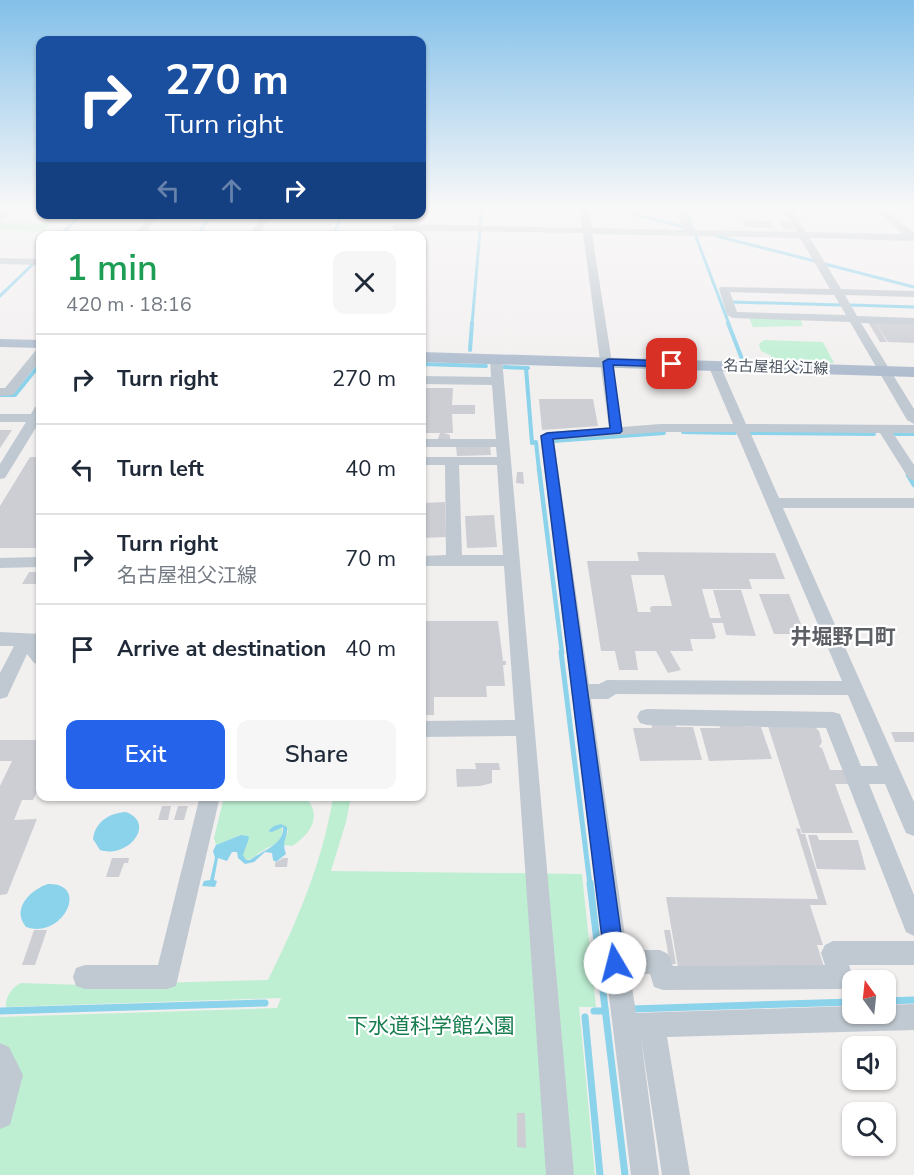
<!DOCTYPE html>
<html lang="en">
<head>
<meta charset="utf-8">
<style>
  body { margin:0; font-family:"Nunito Sans","Noto Sans JP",sans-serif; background:#f6f6f7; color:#1f2937; height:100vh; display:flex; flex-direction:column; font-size:22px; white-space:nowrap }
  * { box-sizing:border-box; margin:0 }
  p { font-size:20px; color:#747a83 }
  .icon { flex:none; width:33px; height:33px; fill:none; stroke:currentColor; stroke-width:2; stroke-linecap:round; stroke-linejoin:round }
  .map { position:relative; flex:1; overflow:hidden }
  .drawer { position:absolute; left:36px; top:231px; width:390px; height:570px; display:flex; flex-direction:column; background:#fff; border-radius:12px; box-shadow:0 2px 4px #0004 }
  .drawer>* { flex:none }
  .banner { position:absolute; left:36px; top:36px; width:390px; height:183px; border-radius:12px; box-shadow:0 2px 4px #0004; background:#1a4fa0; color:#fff; overflow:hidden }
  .needle { width:39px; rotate:345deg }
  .buttons { position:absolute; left:842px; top:970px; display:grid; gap:12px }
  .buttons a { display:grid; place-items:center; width:54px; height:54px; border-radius:12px; background:#fff; box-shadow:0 2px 4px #0004; font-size:30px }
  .pin { position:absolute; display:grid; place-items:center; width:51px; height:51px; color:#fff; margin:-26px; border-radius:12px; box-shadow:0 3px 9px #0006 }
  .me { position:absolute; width:66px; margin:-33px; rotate:352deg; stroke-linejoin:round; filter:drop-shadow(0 0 4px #0008) }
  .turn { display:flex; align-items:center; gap:21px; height:126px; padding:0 30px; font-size:27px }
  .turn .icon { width:78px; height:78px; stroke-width:2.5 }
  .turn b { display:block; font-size:42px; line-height:51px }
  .lanes { display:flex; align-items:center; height:57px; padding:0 30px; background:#0003; justify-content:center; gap:30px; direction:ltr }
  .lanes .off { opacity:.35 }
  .round { display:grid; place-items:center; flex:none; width:63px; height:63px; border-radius:12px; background:#f6f6f7 }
  .headline { display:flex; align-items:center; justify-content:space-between; height:102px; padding:0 30px }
  h1 { font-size:36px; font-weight:600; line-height:45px; color:#1e9e55 }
  .action { display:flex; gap:12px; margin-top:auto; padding:12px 30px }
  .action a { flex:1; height:69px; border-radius:12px; background:#2563eb; color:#fff; font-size:24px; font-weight:600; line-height:69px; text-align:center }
  .action a+a { background:#f6f6f7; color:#1f2937 }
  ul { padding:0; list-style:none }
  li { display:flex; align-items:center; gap:18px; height:90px; padding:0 30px; border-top:2px solid #e0e1e3 }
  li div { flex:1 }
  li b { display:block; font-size:22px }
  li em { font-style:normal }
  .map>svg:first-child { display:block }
  .green { fill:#beefd3 }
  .water { fill:#8bd2eb }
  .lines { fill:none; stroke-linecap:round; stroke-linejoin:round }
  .stream-far4 { stroke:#8bd2eb; stroke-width:3 }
  .stream-far3 { stroke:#8bd2eb; stroke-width:4 }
  .stream-far2 { stroke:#8bd2eb; stroke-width:4.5 }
  .stream-far1 { stroke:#8bd2eb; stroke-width:5 }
  .stream { stroke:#8bd2eb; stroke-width:7 }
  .building { fill:#ccced4; fill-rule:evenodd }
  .minor { fill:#c0c9d1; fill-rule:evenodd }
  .major { fill:#afbdce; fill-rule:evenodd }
  .route { fill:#2563eb; stroke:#184099; stroke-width:1.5 }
  .labels { text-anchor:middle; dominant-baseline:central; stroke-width:4.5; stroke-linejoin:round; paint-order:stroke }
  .far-street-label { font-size:15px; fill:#47515c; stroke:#fff }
  .quarter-label { font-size:21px; font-weight:bold; fill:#5c5f64; stroke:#fff }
  .near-park-label { font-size:21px; fill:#187e50; stroke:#fff }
</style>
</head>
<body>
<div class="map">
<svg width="914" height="1175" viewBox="0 0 914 1175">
  <rect width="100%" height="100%" fill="#f2efef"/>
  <g class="green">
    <polygon points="0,222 52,223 44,231 0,230"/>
    <polygon points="749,318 800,319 803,326 753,327"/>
    <polygon points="764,340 823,342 834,363 773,361 770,355 761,351 759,344"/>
    <path d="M224 797H305C323 815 311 834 292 846L283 845 288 831 282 824 272 832 282 827C285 842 272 845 262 851 256 854 253 860 246 860L242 855 241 835 216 845 214 838Z"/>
    <path d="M333 797H351L346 822 331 871 582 874 596 1007H579L595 1175H0V1017L277 1008 281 998 6 1007C5 997 12 987 21 983L81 985 268 980C297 922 323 861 333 797Z"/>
  </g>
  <g class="water">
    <path d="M126 812C157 824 127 859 100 850L93 839C95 822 109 813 126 812Z"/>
    <path d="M281 824 287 827C288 839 281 840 286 854L276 862 273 860 272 853 265 852 254 862 245 864 238 858 237 852H232L227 861 218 858 214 880 217 881 215 887 202 886 204 881 210 880 215 858 213 851 216 845 241 835 248 836 249 838 243 855 246 860H250C262 851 285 844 283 827L272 832 268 831 274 826Z"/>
    <path d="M48 884C91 883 62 940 26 927 11 909 30 890 48 884Z"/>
  </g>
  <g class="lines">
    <g class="stream-far4">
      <polyline points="609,208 684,227"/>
      <polyline points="685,208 693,230"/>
      <polyline points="882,208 895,218"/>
      <polyline points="480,227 482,208"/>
      <polyline points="60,236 81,214"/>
      <polyline points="197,236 212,214"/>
      <polyline points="333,236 342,214"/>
      <polyline points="716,236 815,261"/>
      <polyline points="696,237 729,324"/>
      <polyline points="825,264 914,287"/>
      <polyline points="0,296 33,264"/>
      <polyline points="732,302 841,305"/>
      <polyline points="851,305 914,307"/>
      <polyline points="472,324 480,231"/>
    </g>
    <g class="stream-far3">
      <polyline points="728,323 742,359"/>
      <polyline points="470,350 472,323"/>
      <polyline points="422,364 486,366"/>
      <polyline points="504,367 528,368"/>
      <polyline points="526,368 532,443 536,442 539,470"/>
      <polyline points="0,395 15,395 40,364"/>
      <polyline points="683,432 735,433"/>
      <polyline points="751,433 874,434"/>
      <polyline points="892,434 914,434"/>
      <polyline points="553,441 664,433"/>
    </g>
    <g class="stream-far2">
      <polyline points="539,469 562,653"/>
      <polyline points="908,475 914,485"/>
    </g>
    <polyline class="stream-far1" points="561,652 590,885"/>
    <g class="stream">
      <polyline points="590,883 625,1175"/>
      <polyline points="885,1001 914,1000"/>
      <polyline points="632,1009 852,1002"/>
      <polyline points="0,1011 265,1003"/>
      <polyline points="594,1011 605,1011"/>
      <polyline points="585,1017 600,1175"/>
    </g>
  </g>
  <g class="building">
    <polygon points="742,220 770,221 774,228 745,227"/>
    <polygon points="780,221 789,221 794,230 784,230"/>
    <polygon points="868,322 875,322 887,342 880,342"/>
    <polygon points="875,322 914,323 914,343 888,342"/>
    <polygon points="422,388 453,388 452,405 475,405 475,414 452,414 453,433 444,433 450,435 450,439 438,439 440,433 422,433"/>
    <polygon points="539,399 593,399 598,426 542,430"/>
    <polygon points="0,430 12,430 0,448"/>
    <polygon points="456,446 490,446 491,455 457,456"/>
    <polygon points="30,457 40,457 40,548 0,548 0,506"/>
    <polygon points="517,472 523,472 524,484 516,483"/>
    <polygon points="445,502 446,537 422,538 422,503"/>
    <polygon points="494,515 497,547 467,548 465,516"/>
    <path d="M637 552 775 553 785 579H749L752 589H702L710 618H721L713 590H741L756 636 726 635 723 623H712L716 637 714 639H690L693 651H670L681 670 668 673 656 651H635L638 670H619L615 651H601L587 561H639ZM631 575H664L672 606H652L650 608 651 612H638Z"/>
    <polygon points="29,572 40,572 39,584 22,584"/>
    <polygon points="759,594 789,594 805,634 774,634"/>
    <polygon points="422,621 498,621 503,661 506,661 506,665 503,665 505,686 486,686 487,697 434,697 434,715 422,715"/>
    <polygon points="651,723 675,723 676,727 693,727 702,760 640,761 633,728 652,728"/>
    <polygon points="719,723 742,723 743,727 761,727 772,759 709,761 700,728 720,728"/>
    <polygon points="767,723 814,726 819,731 822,742 819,747 822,748 830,770 845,770 850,784 835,784 853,833 802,833"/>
    <polygon points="891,732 914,732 914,742 895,742"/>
    <polygon points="0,740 39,740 36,746 40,746 40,785 33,800 22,800 14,820 37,819 7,894 0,895 0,786 12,761 0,761"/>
    <polygon points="475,763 499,763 500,770 492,770 492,783 480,786 457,787 456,769 476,769"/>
    <polygon points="162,806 171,806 168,820 158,820"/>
    <polygon points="178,806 188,806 184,820 174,820"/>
    <polygon points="796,828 800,829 801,834 805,834 827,905 810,905 823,945 817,945 824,967 678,967 666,897 818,899"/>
    <polygon points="808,835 817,835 819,840 858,840 866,870 817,869"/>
    <polygon points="112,858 129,858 128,863 124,863 119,877 106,877"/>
    <polygon points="283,858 288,858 287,867 275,867 275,863"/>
    <polygon points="34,930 47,930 35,965 22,965"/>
    <polygon points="664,930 670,930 676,964 670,964"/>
    <polygon points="517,1113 525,1113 526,1148 517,1147"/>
  </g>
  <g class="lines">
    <g class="minor">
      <polygon points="8,208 17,208 0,222 0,214"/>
      <path d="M580 208H588L592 228 684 230 676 208H684L693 230 797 232 783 208H791L806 232 903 234 873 208H882L914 233V241L810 238 841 289 914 291V297L845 295 857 316 914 318V324L861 323 914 409V424L907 420 850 322 733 318 727 315 719 289 720 287 830 289 800 238 592 234 622 427 660 424H733L708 365 714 361 720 365 746 424 914 425V433H893L914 465V480L909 479 880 433 750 432 779 498H914V508H783L914 802V836L906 833 885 784H869L914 895V936L906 932 826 728 647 725 640 723 637 717 640 711 647 709 833 712 840 714 861 766H878L848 695 616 694 608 699H591L627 950H660L668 954 673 966 825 965 821 953 825 945 833 941H914V965H849L853 977 850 986 841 989 663 990 654 987 650 974H630L636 1013 852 1006V1014H885V1005L914 1004V1030L667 1037 690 1175H662L641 1038 659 1175H631L540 436 547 432 609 428 583 233 396 230 391 227 396 224 582 228ZM730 292 834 295 846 315 737 312ZM660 432H736L842 681 607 680 599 684H589L554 440Z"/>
      <polygon points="151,214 160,214 143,236 134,236"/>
      <polygon points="262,214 271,214 259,236 250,236"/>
      <polygon points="0,258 40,259 40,265 0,264"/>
      <polygon points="36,350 40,350 40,360 13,395 0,396 0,388 5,388"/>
      <path d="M496 355 502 359 574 1175H546L516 736 422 737V721L515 720 504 566H422V556L446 555 445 465H422V457H497L496 447H422V439H496L492 385 422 384V376L491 377 490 359ZM459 465H497L503 555H462Z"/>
      <polygon points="40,406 40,421 5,478 0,479 0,464 26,422 0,422 0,414 31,414 35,407"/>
      <polygon points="40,557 40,567 0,568 0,558"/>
      <polygon points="0,632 40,634 40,665 34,663 27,654 7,697 0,699 0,673 14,646 0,646"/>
      <polygon points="200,796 220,796 176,986 167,989 85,989 76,986 73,977 76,968 85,965 158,965"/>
      <polygon points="0,1043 9,1047 23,1075 10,1125 0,1129"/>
    </g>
    <g class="major">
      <polygon points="0,339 40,340 40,348 0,347"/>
      <polygon points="422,352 914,367 914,377 422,362"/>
    </g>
  </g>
  <linearGradient id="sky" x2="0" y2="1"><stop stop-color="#83c0e9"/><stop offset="0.56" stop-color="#f9f8f8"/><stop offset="1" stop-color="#f9f8f8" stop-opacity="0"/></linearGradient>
  <rect width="914" height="372" fill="url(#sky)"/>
  <polygon class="route" points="608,359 672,361 677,364 672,367 613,365 622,431 620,433 553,439 625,963 622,970 615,972 608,970 605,963 541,436 547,433 610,428 603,362"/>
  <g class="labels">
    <g class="far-street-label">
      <text transform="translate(776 367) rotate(2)">名古屋祖父江線</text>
    </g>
    <g class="quarter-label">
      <text x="843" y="637">井堀野口町</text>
    </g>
    <g class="near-park-label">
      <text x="431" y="1026">下水道科学館公園</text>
    </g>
  </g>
</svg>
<div class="buttons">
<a><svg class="needle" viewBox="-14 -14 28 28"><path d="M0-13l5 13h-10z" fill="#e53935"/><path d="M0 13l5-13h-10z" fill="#747a83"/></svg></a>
<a><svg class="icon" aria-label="sound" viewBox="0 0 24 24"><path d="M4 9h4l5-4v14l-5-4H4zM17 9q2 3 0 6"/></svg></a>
<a><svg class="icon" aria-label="search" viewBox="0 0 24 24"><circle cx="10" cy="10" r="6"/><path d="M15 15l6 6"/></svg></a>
</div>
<div class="pin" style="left:672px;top:364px;background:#d93025"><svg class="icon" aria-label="arrive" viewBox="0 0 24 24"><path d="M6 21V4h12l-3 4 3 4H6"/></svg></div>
<svg class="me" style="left:615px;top:963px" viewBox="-20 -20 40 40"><circle r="19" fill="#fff"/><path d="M0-13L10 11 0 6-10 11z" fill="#2563eb"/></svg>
<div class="banner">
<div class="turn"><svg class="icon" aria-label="right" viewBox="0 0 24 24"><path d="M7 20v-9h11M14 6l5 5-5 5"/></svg><div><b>270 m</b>Turn right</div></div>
<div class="lanes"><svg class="icon off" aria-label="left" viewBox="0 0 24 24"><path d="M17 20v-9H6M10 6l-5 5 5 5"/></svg><svg class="icon off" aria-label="ahead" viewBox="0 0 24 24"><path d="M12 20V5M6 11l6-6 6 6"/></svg><svg class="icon" aria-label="right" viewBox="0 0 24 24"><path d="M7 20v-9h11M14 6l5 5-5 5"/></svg></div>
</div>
<section class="drawer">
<div class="headline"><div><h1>1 min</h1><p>420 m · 18:16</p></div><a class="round"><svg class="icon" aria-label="close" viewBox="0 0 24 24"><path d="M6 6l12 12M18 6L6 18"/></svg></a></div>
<ul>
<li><svg class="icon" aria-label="right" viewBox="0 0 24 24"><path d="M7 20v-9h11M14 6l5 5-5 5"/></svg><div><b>Turn right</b></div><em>270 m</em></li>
<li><svg class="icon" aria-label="left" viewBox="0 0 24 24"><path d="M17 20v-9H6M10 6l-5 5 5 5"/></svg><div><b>Turn left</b></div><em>40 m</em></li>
<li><svg class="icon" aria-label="right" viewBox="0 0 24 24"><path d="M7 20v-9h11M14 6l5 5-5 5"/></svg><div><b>Turn right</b><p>名古屋祖父江線</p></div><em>70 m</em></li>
<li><svg class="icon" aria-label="arrive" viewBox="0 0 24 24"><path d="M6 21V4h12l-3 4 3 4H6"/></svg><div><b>Arrive at destination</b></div><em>40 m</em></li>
</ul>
<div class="action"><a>Exit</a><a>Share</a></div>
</section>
</div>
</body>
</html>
